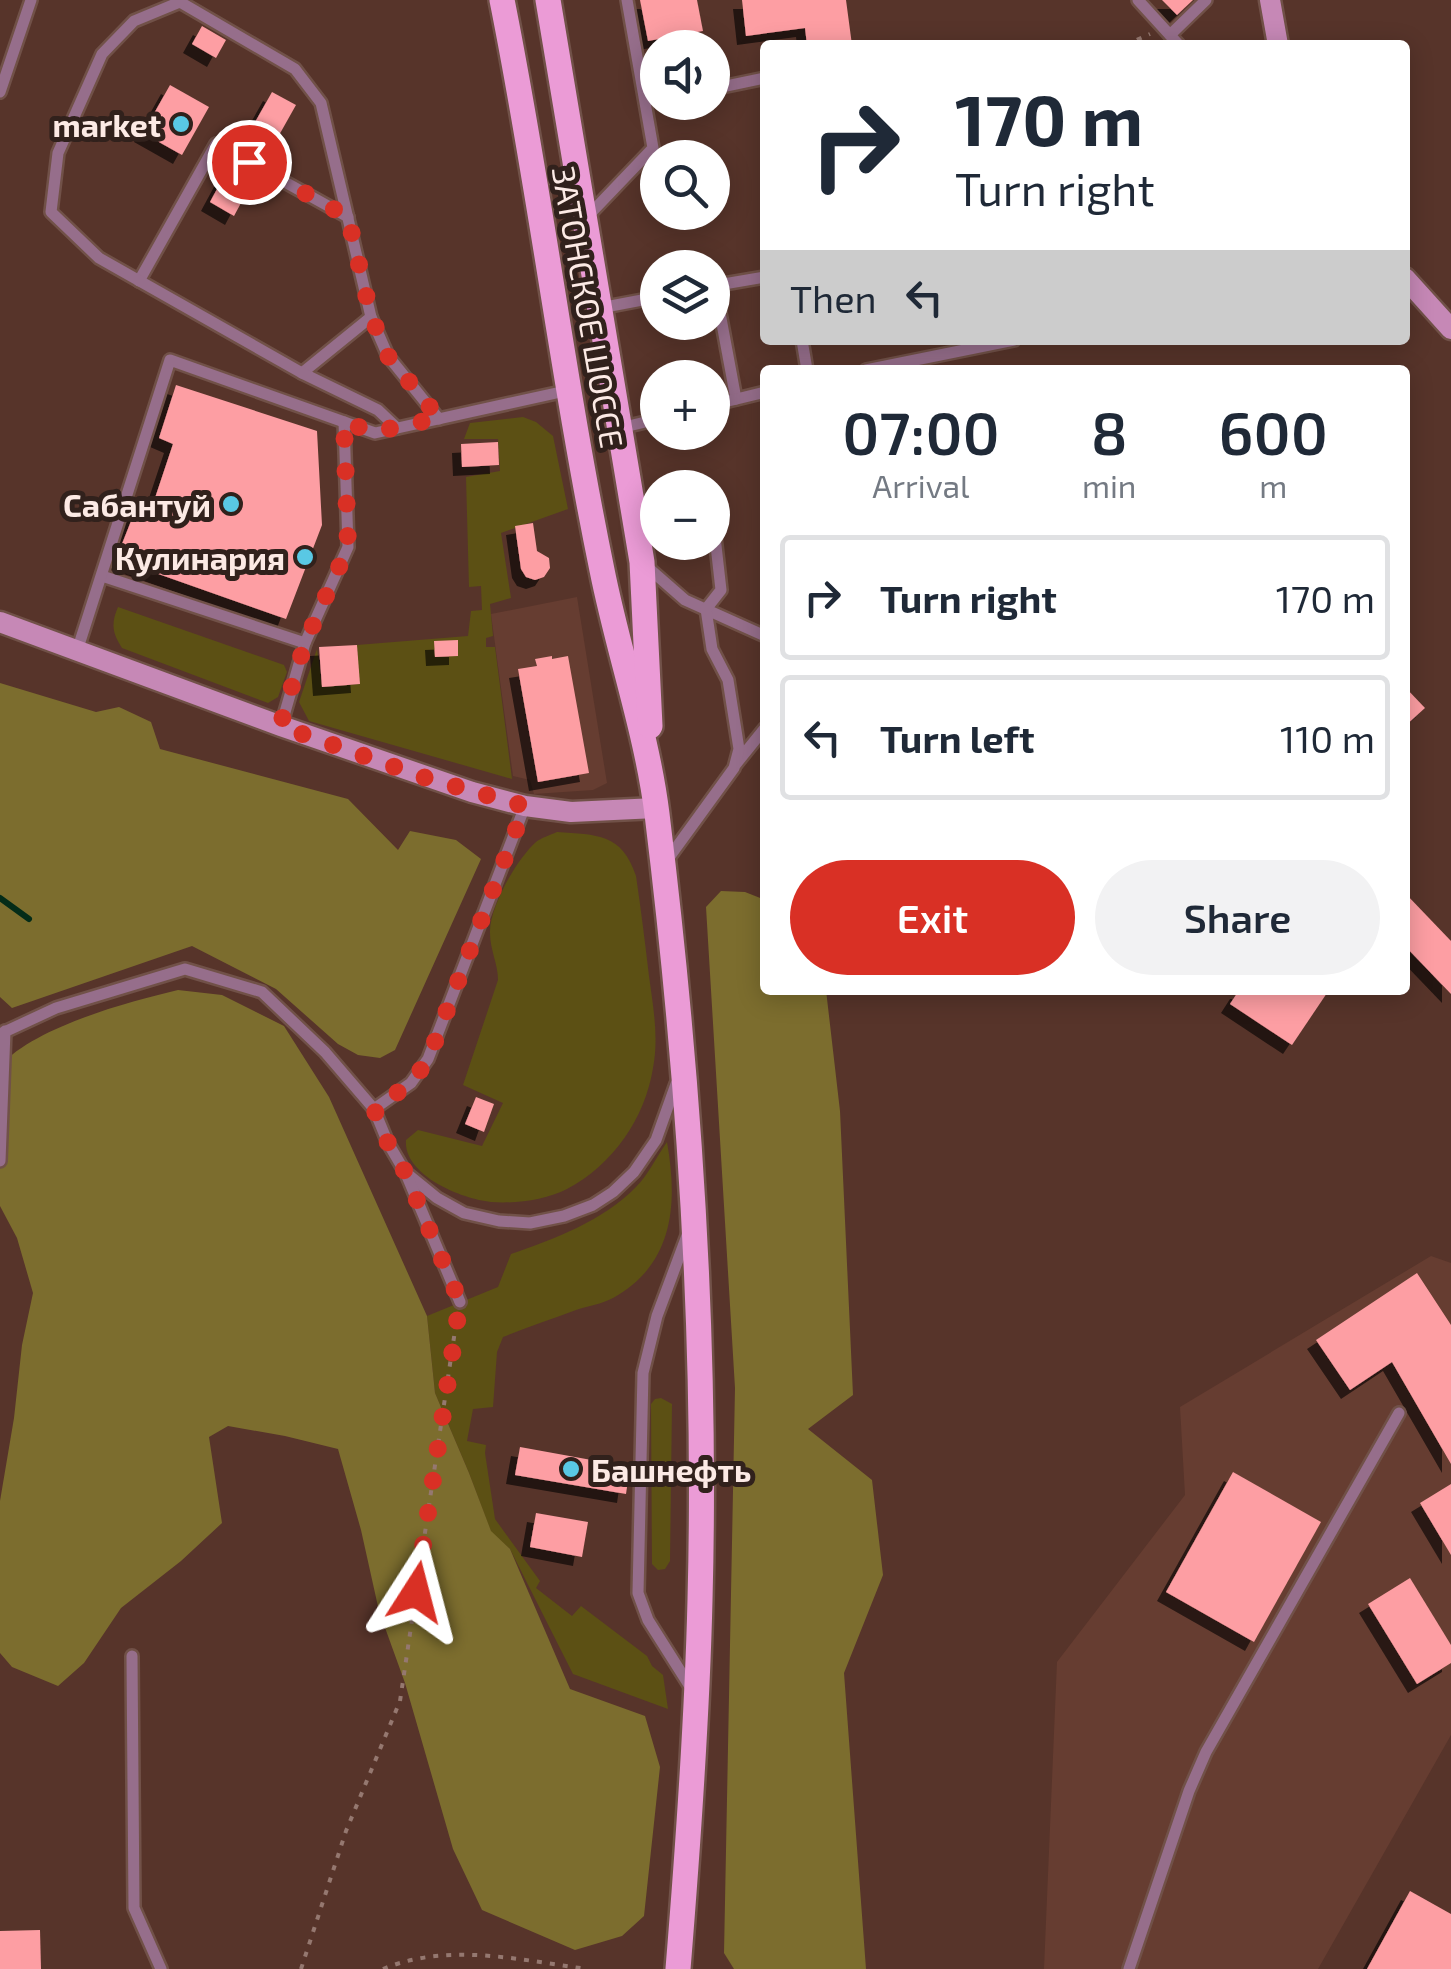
<!DOCTYPE html>
<html lang="en">
<head>
<meta charset="utf-8">
<style>
  body { margin:0; font-family:"Exo 2",sans-serif; background:#f2f2f3; color:#1f2937; height:100vh; display:flex; flex-direction:column; font-size:38px; white-space:nowrap }
  * { box-sizing:border-box; margin:0 }
  p { font-size:32px; color:#747a83 }
  .icon { flex:none; width:55px; height:55px; fill:none; stroke:currentColor; stroke-width:2; stroke-linecap:round; stroke-linejoin:round }
  .map { position:relative; flex:1; overflow:hidden }
  .drawer { position:absolute; left:760px; top:365px; width:650px; height:630px; display:flex; flex-direction:column; background:#fff; border-radius:10px; box-shadow:0 5px 25px #0003 }
  .drawer>* { flex:none }
  .banner { position:absolute; left:760px; top:40px; width:650px; height:305px; border-radius:10px; box-shadow:0 5px 25px #0003; background:#fff; color:#1f2937; overflow:hidden }
  .controls { position:absolute; left:640px; top:30px; display:grid; gap:20px }
  .controls a { display:grid; place-items:center; width:90px; height:90px; border-radius:50%; background:#fff; box-shadow:0 5px 25px #0003; font-size:50px }
  .pin { position:absolute; display:grid; place-items:center; width:85px; height:85px; color:#fff; margin:-42px; border:5px solid #fff; border-radius:50%; box-shadow:0 2px 10px #0007 }
  .me { position:absolute; width:110px; margin:-55px; rotate:9deg; stroke-linejoin:round; filter:drop-shadow(0 0 8px #0008) }
  .turn { display:flex; align-items:center; gap:35px; height:210px; padding:0 30px; font-size:45px }
  .turn .icon { width:130px; height:130px; stroke-width:2.5 }
  .turn b { display:block; font-size:70px; line-height:85px }
  .then { display:flex; align-items:center; height:95px; padding:0 30px; background:#0003; gap:20px; font-size:38px }
  .eta { display:flex; justify-content:space-evenly; align-items:center; height:170px; text-align:center }
  .eta b { font-size:60px; font-weight:600; line-height:70px }
  .cta { display:flex; gap:20px; margin-top:auto; padding:20px 30px }
  .cta a { flex:1; height:115px; border-radius:60px; background:#d93025; color:#fff; font-size:40px; font-weight:600; line-height:115px; text-align:center }
  .cta a+a { background:#f2f2f3; color:#1f2937 }
  ul { padding:0; list-style:none }
  li { display:flex; align-items:center; gap:30px; height:125px; margin:0 20px 15px; padding:0 10px; border:5px solid #e0e1e3; border-radius:10px }
  li div { flex:1 }
  li b { display:block; font-size:38px }
  li em { font-style:normal }
  .map>svg:first-child { display:block }
  .built { fill:#663d31 }
  .green { fill:#5c5014 }
  .forest { fill:#7c6d2e }
  .lines { fill:none; stroke-linecap:round; stroke-linejoin:round }
  .stream { stroke:#042c18; stroke-width:6 }
  .building { fill:#fd9ea3; filter:url(#shadow) }
  .lane-casing { stroke:#715148; stroke-width:16 }
  .secondary-casing { stroke:#715148; stroke-width:25 }
  .primary-casing { stroke:#715148; stroke-width:30 }
  .path { stroke:#957870; stroke-width:4; stroke-dasharray:5 8; stroke-linecap:butt }
  .lane { stroke:#966e8b; stroke-width:11 }
  .secondary { stroke:#c688b6; stroke-width:20 }
  .primary { stroke:#eb9bd6; stroke-width:25 }
  .route { stroke:#d93025; stroke-width:18; stroke-dasharray:0 32.4 }
  .poi-dot { fill:#59c8e4; stroke:#31211c; stroke-width:4 }
  .labels { text-anchor:middle; dominant-baseline:central; stroke-width:10; stroke-linejoin:round; paint-order:stroke }
  .poi-label { font-size:32px; font-weight:bold; fill:#fceae5; stroke:#31211c; text-anchor:end }
  .street-label { font-size:32px; fill:#fceae5; stroke:#31211c }
</style>
</head>
<body>
<div class="map">
<svg width="1451" height="1969" viewBox="0 0 1451 1969">
  <defs>
    <filter id="shadow"><feDropShadow dx="-9" dy="9" stdDeviation="0" flood-color="#0009"/></filter>
  </defs>
  <rect width="100%" height="100%" fill="#57342a"/>
  <g class="built">
    <polygon points="577,597 607,783 593,790 534,794 530,780 513,776 491,614"/>
    <polygon points="1431,1256 1451,1263 1451,1735 1318,1969 1044,1969 1057,1662 1185,1495 1180,1407"/>
  </g>
  <g class="green">
    <polygon points="523,417 536,422 553,436 568,509 501,533 511,598 490,604 493,636 486,638 486,647 495,647 512,779 309,721 299,702 317,649 322,687 359,684 357,645 468,636 471,611 482,610 481,586 469,587 466,477 500,471 498,439 464,439 470,423"/>
    <path d="M118 607 284 665 287 672 278 697 268 703 122 648C112 633 111 623 118 607Z"/>
    <path d="M557 832C597 835 622 833 636 876 641 909 645 943 649 976 653 1006 659 1037 653 1068 645 1118 613 1165 567 1189 546 1200 514 1204 491 1202 461 1199 403 1175 406 1140L418 1130 482 1146 503 1103 463 1085 498 980C498 964 490 950 490 933 489 908 516 860 536 842 541 838 550 835 557 832Z"/>
    <path d="M667 1142C678 1204 674 1264 613 1298 602 1304 588 1306 576 1310 552 1319 527 1327 503 1337L497 1352 493 1407 473 1409 467 1441 486 1445 485 1453 495 1519 540 1581 536 1588 572 1616 581 1606 647 1656 652 1666 663 1675 668 1709 573 1674 510 1549 491 1532 469 1473 435 1393 427 1316 498 1287 511 1254C554 1239 603 1221 636 1187 648 1175 657 1156 667 1142Z"/>
    <polygon points="661,1398 672,1404 670,1561 665,1569 658,1570 652,1564 651,1404 655,1399"/>
  </g>
  <g class="forest">
    <polygon points="0,683 96,712 119,707 151,722 160,749 348,799 398,850 410,831 456,840 481,859 395,1050 380,1058 358,1055 338,1044 276,989 192,946 12,1008 0,997"/>
    <polygon points="721,891 745,892 765,900 765,990 826,990 840,1111 853,1395 808,1429 872,1480 883,1575 844,1673 866,1969 734,1969 724,1953 735,1388 706,907"/>
    <path d="M178 990 222 995 284 1026 329 1097 427 1316 435 1393 469 1473 491 1531 510 1549 570 1689 645 1716 660 1767 644 1916 622 1936 575 1950 482 1910 453 1849 405 1683 379 1611 361 1530 338 1449 285 1436 228 1426 209 1437 222 1523 181 1561 121 1608 84 1663 58 1686 12 1667 0 1653V1501L14 1418 22 1345 33 1293 17 1238 0 1206V1066C35 1027 127 1002 178 990Z"/>
  </g>
  <g class="lines">
    <polyline class="stream" points="0,898 29,919"/>
  </g>
  <g class="building">
    <polygon points="640,0 697,0 703,31 648,41"/>
    <polygon points="742,0 846,0 852,45 807,45 805,28 746,36"/>
    <polygon points="1162,0 1193,0 1177,15"/>
    <polygon points="202,26 226,40 216,58 192,44"/>
    <polygon points="170,85 209,107 182,155 143,133"/>
    <polygon points="272,92 296,105 265,160 241,147"/>
    <polygon points="231,163 255,177 234,216 210,202"/>
    <polygon points="176,385 317,431 322,525 286,619 116,559 137,506 150,513 173,444 159,438"/>
    <polygon points="498,442 499,465 462,467 461,444"/>
    <polygon points="533,523 537,551 549,558 550,568 544,577 535,580 526,577 521,569 515,526"/>
    <polygon points="458,640 458,656 435,657 434,641"/>
    <polygon points="357,645 360,684 322,687 319,647"/>
    <polygon points="552,656 552,659 568,656 589,773 538,782 518,669 537,666 535,659"/>
    <polygon points="1405,687 1425,708 1405,726"/>
    <polygon points="1405,893 1451,941 1451,994 1405,946"/>
    <polygon points="1239,990 1329,990 1292,1045 1230,1004"/>
    <polygon points="476,1097 494,1104 484,1132 465,1124"/>
    <polygon points="1417,1273 1451,1325 1451,1464 1392,1362 1350,1390 1316,1340"/>
    <polygon points="520,1447 630,1467 626,1494 515,1475"/>
    <polygon points="1233,1472 1321,1522 1254,1642 1166,1592"/>
    <polygon points="1451,1484 1451,1555 1420,1503"/>
    <polygon points="536,1513 588,1522 582,1557 530,1547"/>
    <polygon points="1410,1578 1451,1645 1451,1663 1417,1684 1368,1604"/>
    <polygon points="1410,1891 1451,1914 1451,1969 1367,1969"/>
    <polygon points="40,1930 41,1969 0,1969 0,1931"/>
  </g>
  <g class="lines">
    <g class="lane-casing">
      <g id="lane">
        <polyline points="1138,0 1179,45"/>
        <polyline points="1170,35 1206,0"/>
        <polyline points="712,89 765,78"/>
        <polyline points="0,92 31,0"/>
        <polyline points="587,217 653,148 627,0"/>
        <polyline points="139,281 216,144 348,217"/>
        <polyline points="712,286 765,277"/>
        <polyline points="715,286 736,399"/>
        <polyline points="600,308 658,297"/>
        <polyline points="802,340 807,370"/>
        <polyline points="866,370 1014,340"/>
        <polyline points="302,373 371,317"/>
        <polyline points="712,405 765,392"/>
        <polyline points="397,428 378,410 302,373 99,258 51,212 58,153 102,54 134,21 180,2 295,69 321,103 371,317 388,356 439,419"/>
        <polyline points="620,428 658,419"/>
        <polyline points="633,507 658,508"/>
        <polyline points="645,565 685,600 765,636"/>
        <polyline points="102,576 305,643 281,726"/>
        <polyline points="305,643 348,547 344,422"/>
        <polyline points="77,651 170,360 375,433 570,390"/>
        <polyline points="736,764 765,728"/>
        <polyline points="665,863 734,768 739,749 728,680 712,649 706,609 721,590 712,510"/>
        <polyline points="0,1034 56,1008 185,969 262,992 325,1052 374,1109 388,1143 405,1172 437,1198 464,1213 499,1221 530,1223 564,1216 593,1205 613,1192 634,1172 656,1140 676,1084"/>
        <polyline points="374,1109 411,1083 428,1059 525,806"/>
        <polyline points="0,1161 5,1031"/>
        <polyline points="407,1176 460,1302"/>
        <polyline points="688,1233 657,1316 643,1373 638,1593 648,1620 691,1688"/>
        <polyline points="132,1656 134,1908 161,1969"/>
        <polyline points="1129,1969 1189,1791 1206,1752 1399,1413"/>
      </g>
    </g>
    <g class="secondary-casing">
      <g id="secondary">
        <polyline points="1270,0 1278,45"/>
        <polyline points="1405,278 1451,329"/>
        <polyline points="0,622 281,726 472,792 525,806 571,812 656,808"/>
      </g>
    </g>
    <g class="primary-casing">
      <g id="primary">
        <path d="M502 0C540 189 563 381 602 570 618 651 647 733 657 814 689 1074 707 1338 700 1600 697 1723 688 1847 678 1969"/>
        <polyline points="548,0 642,562 650,726"/>
      </g>
    </g>
    <g class="path">
      <polyline points="1125,45 1150,34"/>
      <polyline points="301,1969 346,1831 400,1701 457,1317"/>
      <path d="M383 1969C448 1942 520 1960 587 1969"/>
    </g>
    <use href="#lane" class="lane"/>
    <use href="#secondary" class="secondary"/>
    <use href="#primary" class="primary"/>
  </g>
  <g class="lines">
    <polyline class="route" points="249,162 348,217 371,316 388,356 439,418 374,432 344,422 348,547 305,643 280,726 426,778 525,806 428,1060 411,1083 374,1109 388,1143 405,1172 460,1302 416,1592"/>
  </g>
  <g class="poi-dot">
    <circle cx="181" cy="124" r="10"/>
    <circle cx="231" cy="504" r="10"/>
    <circle cx="305" cy="557" r="10"/>
    <circle cx="571" cy="1469" r="10"/>
  </g>
  <g class="labels">
    <g class="poi-label">
      <text x="161" y="124">market</text>
      <text x="211" y="504">Сабантуй</text>
      <text x="285" y="557">Кулинария</text>
      <text x="591" y="1469" text-anchor="start">Башнефть</text>
    </g>
    <g class="street-label">
      <text transform="translate(589 307) rotate(80)">ЗАТОНСКОЕ ШОССЕ</text>
    </g>
  </g>
</svg>
<div class="controls">
<a><svg class="icon" aria-label="sound" viewBox="0 0 24 24"><path d="M4 9h4l5-4v14l-5-4H4zM17 9q2 3 0 6"/></svg></a>
<a><svg class="icon" aria-label="search" viewBox="0 0 24 24"><circle cx="10" cy="10" r="6"/><path d="M15 15l6 6"/></svg></a>
<a><svg class="icon" aria-label="layers" viewBox="0 0 24 24"><path d="M12 4l9 5-9 5-9-5zM3 14l9 5 9-5"/></svg></a>
<a>+</a>
<a>−</a>
</div>
<div class="pin" style="left:249px;top:162px;background:#d93025"><svg class="icon" aria-label="arrive" viewBox="0 0 24 24"><path d="M6 21V4h12l-3 4 3 4H6"/></svg></div>
<svg class="me" style="left:416px;top:1592px" viewBox="-20 -20 40 40"><path d="M0-17L14 15 0 8-14 15z" fill="#d93025" stroke="#fff" stroke-width="4"/></svg>
<div class="banner">
<div class="turn"><svg class="icon" aria-label="right" viewBox="0 0 24 24"><path d="M7 20v-9h11M14 6l5 5-5 5"/></svg><div><b>170 m</b>Turn right</div></div>
<div class="then">Then<svg class="icon" aria-label="left" viewBox="0 0 24 24"><path d="M17 20v-9H6M10 6l-5 5 5 5"/></svg></div>
</div>
<section class="drawer">
<div class="eta">
<div><b>07:00</b><p>Arrival</p></div>
<div><b>8</b><p>min</p></div>
<div><b>600</b><p>m</p></div>
</div>
<ul>
<li><svg class="icon" aria-label="right" viewBox="0 0 24 24"><path d="M7 20v-9h11M14 6l5 5-5 5"/></svg><div><b>Turn right</b></div><em>170 m</em></li>
<li><svg class="icon" aria-label="left" viewBox="0 0 24 24"><path d="M17 20v-9H6M10 6l-5 5 5 5"/></svg><div><b>Turn left</b></div><em>110 m</em></li>
</ul>
<div class="cta"><a>Exit</a><a>Share</a></div>
</section>
</div>
</body>
</html>
